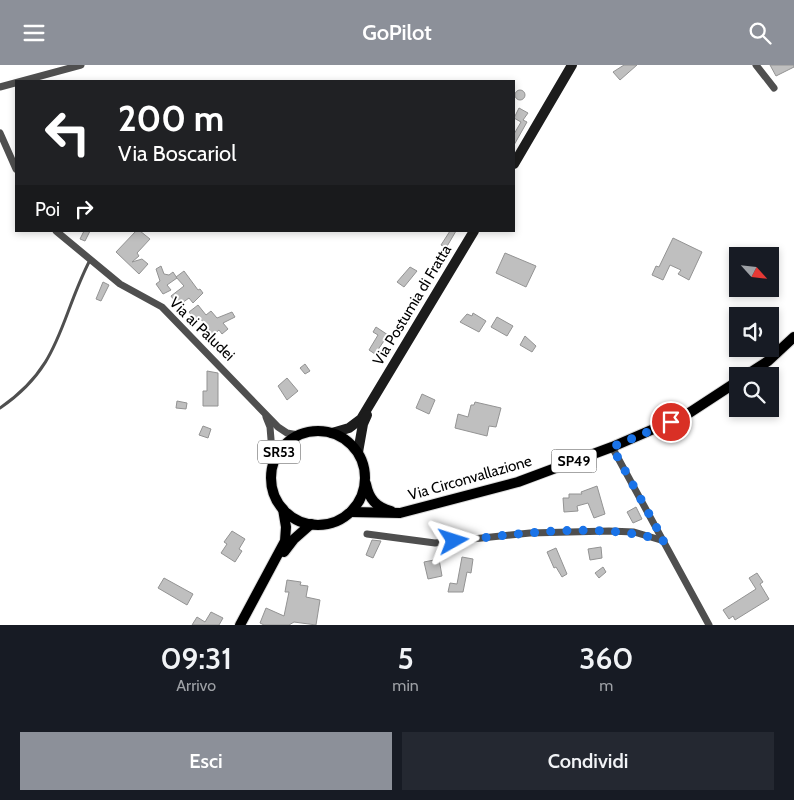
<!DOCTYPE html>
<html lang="it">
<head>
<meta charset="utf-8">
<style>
  body { margin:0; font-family:Cabin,sans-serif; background:#242831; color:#f1f3f6; height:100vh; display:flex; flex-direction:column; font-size:19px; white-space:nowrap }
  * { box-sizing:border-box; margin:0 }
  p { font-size:16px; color:#9ea1a6 }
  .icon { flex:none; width:28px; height:28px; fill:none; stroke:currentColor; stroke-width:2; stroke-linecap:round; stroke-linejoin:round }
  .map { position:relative; height:560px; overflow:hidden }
  .panel { display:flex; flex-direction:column; background:#171b24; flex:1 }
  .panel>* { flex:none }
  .hud { position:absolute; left:15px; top:15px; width:500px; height:152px; border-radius:0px; box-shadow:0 2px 8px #0003; background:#202124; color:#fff; overflow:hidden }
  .needle { width:32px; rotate:117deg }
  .buttons { position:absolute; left:729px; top:182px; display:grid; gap:10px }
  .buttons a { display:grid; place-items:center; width:50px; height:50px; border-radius:0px; background:#171b24; box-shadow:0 2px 8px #0003; font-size:25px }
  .pin { position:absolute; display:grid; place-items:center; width:42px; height:42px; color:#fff; margin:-21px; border:2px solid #fff; border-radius:50%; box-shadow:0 1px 5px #0007 }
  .me { position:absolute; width:55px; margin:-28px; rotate:84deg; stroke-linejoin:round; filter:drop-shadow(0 0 4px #0008) }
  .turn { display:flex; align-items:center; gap:18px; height:105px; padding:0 20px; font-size:22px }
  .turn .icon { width:65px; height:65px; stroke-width:2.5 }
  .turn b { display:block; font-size:35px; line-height:42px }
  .then { display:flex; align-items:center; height:48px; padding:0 20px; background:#0003; gap:10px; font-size:19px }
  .eta { display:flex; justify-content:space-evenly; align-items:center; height:85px; text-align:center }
  .eta b { font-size:30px; font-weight:600; line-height:35px }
  .cta { display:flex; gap:10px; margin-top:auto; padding:10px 20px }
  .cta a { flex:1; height:58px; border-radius:0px; background:#8c9099; color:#fff; font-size:20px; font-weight:600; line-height:58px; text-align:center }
  .cta a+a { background:#242831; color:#f1f3f6 }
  header { display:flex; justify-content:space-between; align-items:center; height:65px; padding:0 20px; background:#8c9099; color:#fff; font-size:22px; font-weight:600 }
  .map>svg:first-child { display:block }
  .building { fill:#bfbfbf; stroke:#939393 }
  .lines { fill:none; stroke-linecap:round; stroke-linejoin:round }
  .primary-casing { stroke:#dbdbdb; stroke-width:12 }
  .lane { stroke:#4f4f4f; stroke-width:3 }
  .street { stroke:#4f4f4f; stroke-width:7 }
  .secondary { stroke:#1c1c1c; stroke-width:10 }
  .primary { stroke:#000; stroke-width:10 }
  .route { stroke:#1a73e8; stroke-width:9; stroke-dasharray:0 16.2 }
  .labels { text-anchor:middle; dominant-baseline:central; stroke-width:4; stroke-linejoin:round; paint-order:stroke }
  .shield { fill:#fff; stroke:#4c4c4c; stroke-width:1 }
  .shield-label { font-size:14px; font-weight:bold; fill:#000 }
  .street-label { font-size:15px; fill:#000; stroke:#fff }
</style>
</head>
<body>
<header><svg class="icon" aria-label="menu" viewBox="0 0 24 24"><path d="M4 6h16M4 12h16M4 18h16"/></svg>GoPilot<svg class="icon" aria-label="search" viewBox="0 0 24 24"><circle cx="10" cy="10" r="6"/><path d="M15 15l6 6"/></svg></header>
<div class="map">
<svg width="794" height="560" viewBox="0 0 794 560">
  <rect width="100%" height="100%" fill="#fff"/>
  <g class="building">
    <polygon points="624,0 637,0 620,15 613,7"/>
    <polygon points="770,0 794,0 794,2 776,11"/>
    <circle cx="520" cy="30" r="5"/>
    <polygon points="519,43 528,48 523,55 527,57 514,80 514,69 521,57 514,53"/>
    <polygon points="84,166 90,166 85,176 80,174"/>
    <polygon points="136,166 140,166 150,174 137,188 139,191 132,197 142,194 148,199 139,209 116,187"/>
    <polygon points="450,166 456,166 446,183 441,180"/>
    <polygon points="673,173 702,187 689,215 678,209 681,205 670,200 663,215 652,210 656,201 659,202"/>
    <polygon points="505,188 536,201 526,222 496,208"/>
    <polygon points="161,201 164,209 169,210 173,207 177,213 167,220 171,225 163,229 156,219 160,216 156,204"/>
    <polygon points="410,202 417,206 404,222 397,217"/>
    <polygon points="184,206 198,225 200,224 203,228 193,238 189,233 178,241 171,231 184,221 176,212"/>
    <polygon points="103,217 109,220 101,236 96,234"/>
    <polygon points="198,240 206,250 211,246 217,253 232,247 235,252 223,258 228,264 222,269 219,265 213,270 200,253 196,256 189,247"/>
    <polygon points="473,248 486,256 479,267 460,257 467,249 472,251"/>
    <polygon points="497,252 513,261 507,271 491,262"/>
    <polygon points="376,262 388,270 375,289 369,285 378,270 373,267"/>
    <polygon points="525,271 536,281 532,287 520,280"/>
    <polygon points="305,299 310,306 305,309 300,303"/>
    <polygon points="207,306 218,308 218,341 203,341 203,326 207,326"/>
    <polygon points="287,313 298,326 287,335 278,321"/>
    <polygon points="422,329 435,335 429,349 416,343"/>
    <polygon points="177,336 187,338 186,344 176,343"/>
    <polygon points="475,337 501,343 496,362 489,361 487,371 455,363 458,349 468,352 471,340 474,340"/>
    <polygon points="203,361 211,364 208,373 199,370"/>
    <polygon points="597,421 605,449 594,453 588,438 577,441 578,446 564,447 563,433 569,433 569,429 582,429 581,427"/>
    <polygon points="636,442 642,454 633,458 627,447"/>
    <polygon points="232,466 245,474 239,484 242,486 235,497 221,488 227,479 224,477"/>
    <polygon points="372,475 381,476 373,493 366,490"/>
    <polygon points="601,482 602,493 590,495 588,484"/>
    <polygon points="556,483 567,509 562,512 556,502 554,503 547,487"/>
    <polygon points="462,492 473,494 471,508 467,507 463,527 448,527 450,518 457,519"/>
    <polygon points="439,494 442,511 428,514 424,497"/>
    <polygon points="603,502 606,507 599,513 595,508"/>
    <polygon points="757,508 763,517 760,519 769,534 735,555 733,551 729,554 723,545 756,524 749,513"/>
    <polygon points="164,513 193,529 187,540 158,523"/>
    <polygon points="287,515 301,517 300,520 308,521 306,532 320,535 316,560 294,557 289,560 264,560 260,558 266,543 284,551 289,527 285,527"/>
    <polygon points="211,547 223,553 219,560 192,560 197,552 205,557"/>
  </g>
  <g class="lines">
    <g class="primary-casing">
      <g id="primary">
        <polyline points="745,311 768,296 794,272"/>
        <circle cx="318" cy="413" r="47"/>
        <path d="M366 419C369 434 376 442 391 446"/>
        <polyline points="351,447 400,448 518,417 612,382 686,350 738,316"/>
        <polyline points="284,487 294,474 311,459"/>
        <polyline points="240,560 285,476 286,462 283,444"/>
      </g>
    </g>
    <path class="lane" d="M0 343C62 301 59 255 90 195"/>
    <g class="street">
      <polyline points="756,0 774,23"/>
      <polyline points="0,22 81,0"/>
      <polyline points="0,68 16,104"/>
      <polyline points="56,166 120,219 162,242 278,362 287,368 298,370"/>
      <polyline points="266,352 270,362 273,399"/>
      <polyline points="612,382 709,560"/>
      <polyline points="367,469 435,478 530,468 609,466 634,467 664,476"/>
    </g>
    <g class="secondary">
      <polyline points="514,99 572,0"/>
      <polyline points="332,368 349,363 361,354 474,166"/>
      <polyline points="358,387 363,359 367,350"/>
    </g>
    <use href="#primary" class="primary"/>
  </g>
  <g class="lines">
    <path class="route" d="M454 476C519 469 602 456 664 476L612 382 671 357"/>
  </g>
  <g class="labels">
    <g class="shield">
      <rect x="258" y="375.5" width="42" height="23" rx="4"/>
      <rect x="551.5" y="384.5" width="45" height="23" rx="4"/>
    </g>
    <g class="shield-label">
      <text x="279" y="387">SR53</text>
      <text x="574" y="396">SP49</text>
    </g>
    <g class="street-label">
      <text transform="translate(412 240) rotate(-59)">Via Postumia di Fratta</text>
      <text transform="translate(202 264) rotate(44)">Via ai Paludei</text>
      <text transform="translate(470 413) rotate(-16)">Via Circonvallazione</text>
    </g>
  </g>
</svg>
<div class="buttons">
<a><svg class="needle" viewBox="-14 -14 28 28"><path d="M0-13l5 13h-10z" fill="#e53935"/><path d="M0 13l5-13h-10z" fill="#9ea1a6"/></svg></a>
<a><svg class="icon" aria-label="sound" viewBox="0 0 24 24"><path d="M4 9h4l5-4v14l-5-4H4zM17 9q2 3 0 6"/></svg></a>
<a><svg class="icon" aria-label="search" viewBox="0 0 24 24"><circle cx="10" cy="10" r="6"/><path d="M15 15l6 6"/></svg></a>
</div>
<div class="pin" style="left:671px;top:357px;background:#d93025"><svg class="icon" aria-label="arrive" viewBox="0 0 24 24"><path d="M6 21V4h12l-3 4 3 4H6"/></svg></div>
<svg class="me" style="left:454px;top:476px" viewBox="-20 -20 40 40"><path d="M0-17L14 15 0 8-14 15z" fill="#1a73e8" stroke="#fff" stroke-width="4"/></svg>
<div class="hud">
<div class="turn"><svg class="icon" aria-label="left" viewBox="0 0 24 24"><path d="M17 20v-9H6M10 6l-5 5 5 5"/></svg><div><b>200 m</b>Via Boscariol</div></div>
<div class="then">Poi<svg class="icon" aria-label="right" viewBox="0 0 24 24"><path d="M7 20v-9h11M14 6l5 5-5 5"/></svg></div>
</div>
</div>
<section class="panel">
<div class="eta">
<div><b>09:31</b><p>Arrivo</p></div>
<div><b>5</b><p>min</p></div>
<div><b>360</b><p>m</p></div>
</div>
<div class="cta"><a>Esci</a><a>Condividi</a></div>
</section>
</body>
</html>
